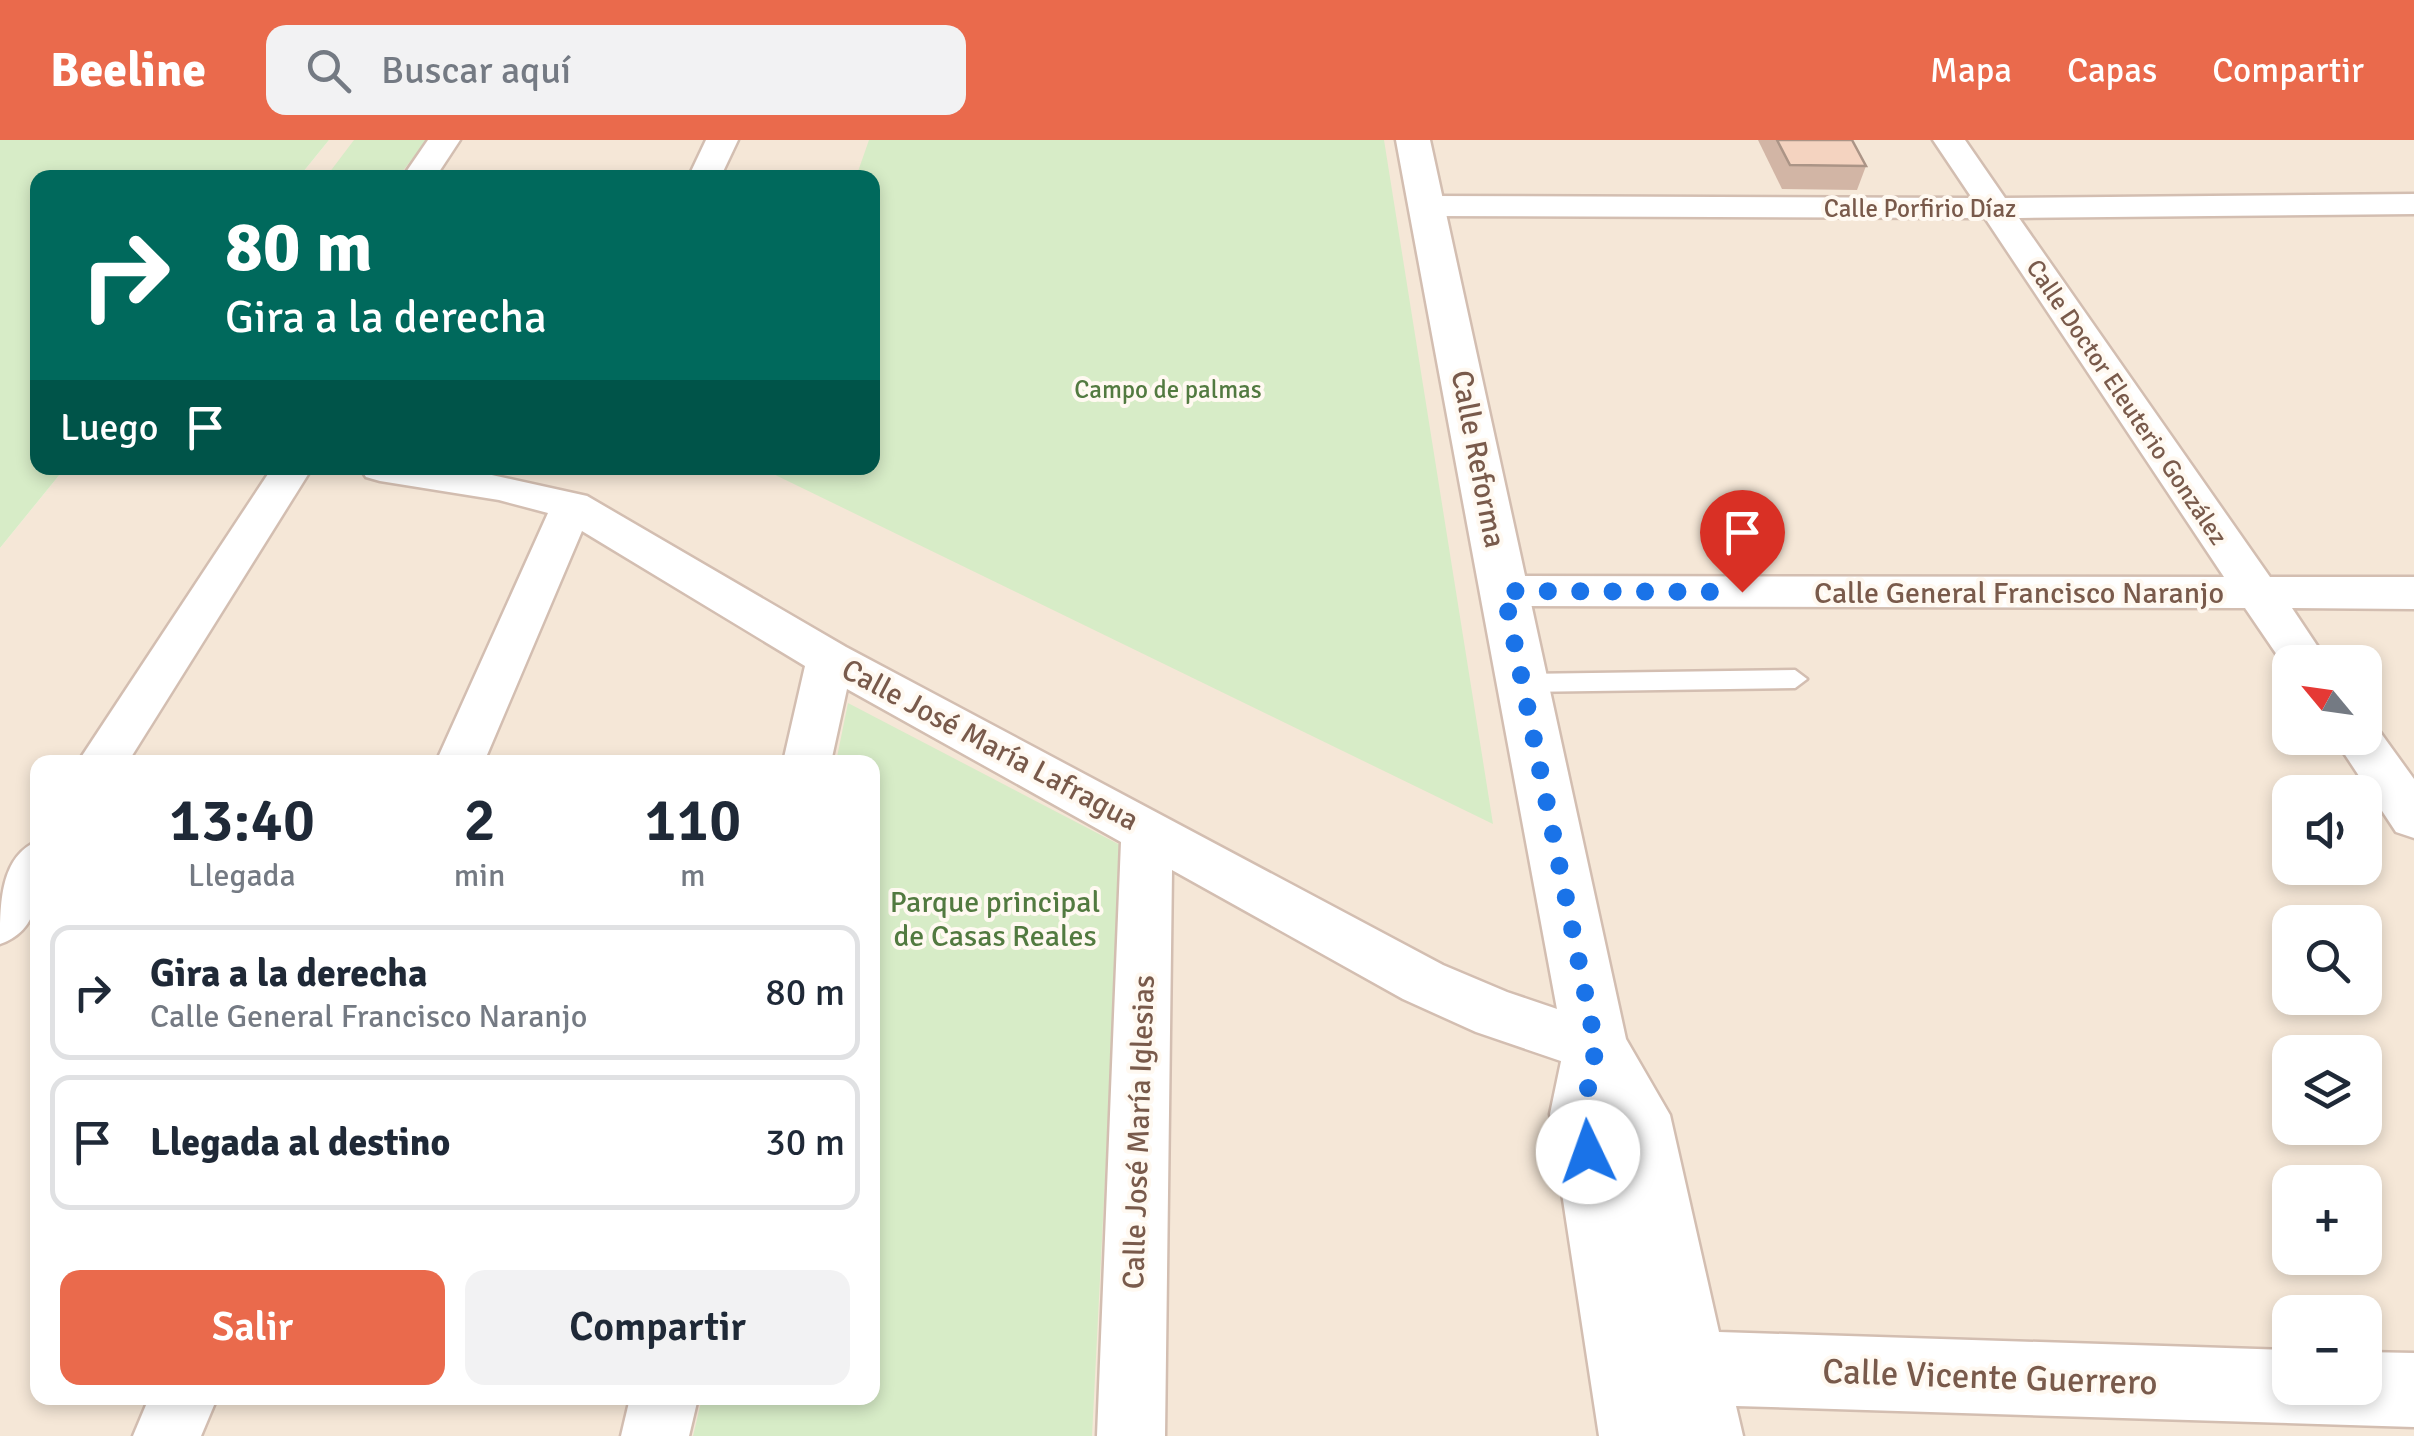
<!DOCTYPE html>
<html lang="es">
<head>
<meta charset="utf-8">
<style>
  body { margin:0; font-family:Signika,sans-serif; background:#f2f2f3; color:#1f2937; height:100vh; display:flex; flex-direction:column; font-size:38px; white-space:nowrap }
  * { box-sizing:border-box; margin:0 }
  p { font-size:32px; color:#747a83 }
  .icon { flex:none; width:55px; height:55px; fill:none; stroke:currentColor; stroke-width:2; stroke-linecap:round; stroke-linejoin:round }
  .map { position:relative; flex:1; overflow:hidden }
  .details { position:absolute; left:30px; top:615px; width:850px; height:650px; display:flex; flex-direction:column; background:#fff; border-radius:20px; box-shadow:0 5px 15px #0003 }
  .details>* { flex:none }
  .top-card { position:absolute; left:30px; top:30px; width:850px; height:305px; border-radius:20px; box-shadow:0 5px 15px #0003; background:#00695c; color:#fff; overflow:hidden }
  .needle { width:65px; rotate:299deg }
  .tools { position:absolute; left:2272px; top:505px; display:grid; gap:20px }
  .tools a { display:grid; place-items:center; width:110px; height:110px; border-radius:20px; background:#fff; box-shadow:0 5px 15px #0003; font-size:50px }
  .pin { position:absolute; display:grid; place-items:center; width:85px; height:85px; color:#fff; margin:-102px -42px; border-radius:50% 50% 50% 0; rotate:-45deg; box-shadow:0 0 10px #0007 }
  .pin .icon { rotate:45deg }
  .me { position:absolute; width:110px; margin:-55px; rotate:357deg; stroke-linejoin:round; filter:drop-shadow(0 0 8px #0008) }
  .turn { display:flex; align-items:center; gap:35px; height:210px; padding:0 30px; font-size:45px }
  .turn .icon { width:130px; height:130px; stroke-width:2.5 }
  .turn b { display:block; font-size:70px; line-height:85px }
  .then { display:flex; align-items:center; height:95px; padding:0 30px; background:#0003; gap:20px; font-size:38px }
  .eta { display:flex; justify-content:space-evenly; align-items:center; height:170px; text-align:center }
  .eta b { font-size:60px; font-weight:600; line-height:70px }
  .action { display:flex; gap:20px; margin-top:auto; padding:20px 30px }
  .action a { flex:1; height:115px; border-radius:20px; background:#ea6a4c; color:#fff; font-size:40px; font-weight:600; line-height:115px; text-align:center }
  .action a+a { background:#f2f2f3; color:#1f2937 }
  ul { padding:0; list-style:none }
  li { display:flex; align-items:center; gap:30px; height:135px; margin:0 20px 15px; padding:0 10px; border:5px solid #e0e1e3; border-radius:20px }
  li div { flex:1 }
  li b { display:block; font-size:38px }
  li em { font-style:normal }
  header { display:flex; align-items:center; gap:60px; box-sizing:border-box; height:140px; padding:0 50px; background:#ea6a4c; color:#fff }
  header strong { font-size:48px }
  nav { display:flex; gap:55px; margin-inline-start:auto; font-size:35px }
  .search { width:700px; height:90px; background:#f2f2f3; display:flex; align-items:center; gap:25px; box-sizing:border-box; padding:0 35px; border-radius:20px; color:#747a83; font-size:38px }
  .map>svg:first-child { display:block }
  .residential { fill:#f5e7d7; fill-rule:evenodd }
  .green { fill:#d7ecc7 }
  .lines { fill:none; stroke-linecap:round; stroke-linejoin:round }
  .service-casing { stroke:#d3beb1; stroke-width:5 }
  .minor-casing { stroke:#d3beb1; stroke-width:5 }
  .tertiary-casing { stroke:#d3beb1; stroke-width:5 }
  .service { fill:#fff; fill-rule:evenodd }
  .minor { fill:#fff; fill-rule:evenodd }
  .tertiary { fill:#fff; fill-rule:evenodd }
  .wall { fill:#d2b5a5 }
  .building { fill:#f4d3c0; stroke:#ab9486; stroke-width:2.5 }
  .route { stroke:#1a73e8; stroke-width:18; stroke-dasharray:0 32.4 }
  .labels { text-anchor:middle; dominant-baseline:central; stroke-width:8; stroke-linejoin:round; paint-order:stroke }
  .far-street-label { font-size:25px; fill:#795a4b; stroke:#fff9f1 }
  .far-park-label { font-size:25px; fill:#527a40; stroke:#fff9f1 }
  .street-label { font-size:30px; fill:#795a4b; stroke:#fff9f1 }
  .park-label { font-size:30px; fill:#527a40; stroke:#fff9f1 }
  .near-street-label { font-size:35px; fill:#795a4b; stroke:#fff9f1 }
</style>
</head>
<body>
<header>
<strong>Beeline</strong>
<div class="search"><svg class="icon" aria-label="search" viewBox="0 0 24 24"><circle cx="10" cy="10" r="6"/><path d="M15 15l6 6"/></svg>Buscar aquí</div>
<nav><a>Mapa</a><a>Capas</a><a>Compartir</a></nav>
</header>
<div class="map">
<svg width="2414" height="1296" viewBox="0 0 2414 1296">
  <rect width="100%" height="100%" fill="#fdf5ea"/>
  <path class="residential" d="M329 0H2414V1296H0V408L65 328H872V38L299 37ZM2290 522H2365V598H2290ZM38 622H872V1258H38ZM2290 652H2365V728H2290ZM2290 782H2365V858H2290ZM2290 912H2365V988H2290ZM2290 1042H2365V1118H2290ZM2290 1172H2365V1248H2290Z"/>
  <g class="green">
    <polygon points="0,0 329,0 299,37 38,38 38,328 65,328 0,408"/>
    <polygon points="354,0 427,0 398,37 326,37"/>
    <polygon points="869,0 1384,0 1493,684 761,328 872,328 872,38 856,37"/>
    <polygon points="848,563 1122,706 1092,1296 693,1296 702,1258 872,1258 872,622 836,622"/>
  </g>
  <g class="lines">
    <g class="service-casing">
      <polygon id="service" points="1795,530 1807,539 1795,548 1523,552 1511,543 1523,534"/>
    </g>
    <g class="minor-casing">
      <g id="minor">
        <polygon points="428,0 460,0 435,38 402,38"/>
        <polygon points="706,0 738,0 720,38 688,38"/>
        <polygon points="1933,0 1965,0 2005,58 2414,54 2414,74 2019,78 2270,437 2414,437 2414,469 2292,468 2328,522 2290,522 2290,534 2245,468 1504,466 1488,462 1482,451 1488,440 1504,436 2224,437 1985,78 1427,76 1415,73 1410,66 1415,59 1427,56 1972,58"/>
        <polygon points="272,328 312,328 128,622 78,622"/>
        <polygon points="360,328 460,328 587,356 846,507 1443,825 1507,852 1616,889 1625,907 1616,925 1596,933 1476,892 1403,859 1172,730 1165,1296 1097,1296 1121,702 847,549 831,622 783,622 805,526 582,391 484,622 436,622 548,373 499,360 380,341 366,337"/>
        <polygon points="2365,582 2375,585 2414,639 2414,698 2396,692 2334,598 2365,598"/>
        <path d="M38 701C38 741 46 788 0 804 0 764 0 716 38 701Z"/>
        <polygon points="149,1258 217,1258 201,1296 133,1296"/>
        <polygon points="630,1258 698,1258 689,1296 621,1296"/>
      </g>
    </g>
    <g class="tertiary-casing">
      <polygon id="tertiary" points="1396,0 1430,0 1626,899 1670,975 1719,1192 2290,1210 2290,1248 2365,1248 2365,1212 2414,1213 2414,1287 1736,1266 1743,1296 1599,1296 1550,974 1564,907"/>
    </g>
    <use href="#service" class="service"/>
    <use href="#minor" class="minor"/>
    <use href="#tertiary" class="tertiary"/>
  </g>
  <polygon class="wall" points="1758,0 1852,0 1866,26 1857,50 1782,49"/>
  <polygon class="building" points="1777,0 1852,0 1866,26 1790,25"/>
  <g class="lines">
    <polyline class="route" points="1588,1012 1583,974 1596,907 1504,451 1742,452"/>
  </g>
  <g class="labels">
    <g class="far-street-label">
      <text x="1920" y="68">Calle Porfirio Díaz</text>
      <text transform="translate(2127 262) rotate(56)">Calle Doctor Eleuterio González</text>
    </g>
    <g class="far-park-label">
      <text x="1168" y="249">Campo de palmas</text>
    </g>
    <g class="street-label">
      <text transform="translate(1478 319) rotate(79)">Calle Reforma</text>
      <text x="2019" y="453">Calle General Francisco Naranjo</text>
      <text transform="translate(990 605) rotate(28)">Calle José María Lafragua</text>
      <text transform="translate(1139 992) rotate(-88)">Calle José María Iglesias</text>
    </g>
    <g class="park-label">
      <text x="995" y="762">Parque principal<tspan x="995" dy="34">de Casas Reales</tspan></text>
    </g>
    <g class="near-street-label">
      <text transform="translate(1990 1237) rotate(2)">Calle Vicente Guerrero</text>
    </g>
  </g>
</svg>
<div class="tools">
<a><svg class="needle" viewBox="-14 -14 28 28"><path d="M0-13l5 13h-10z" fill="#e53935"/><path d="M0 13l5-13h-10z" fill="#747a83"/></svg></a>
<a><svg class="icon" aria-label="sound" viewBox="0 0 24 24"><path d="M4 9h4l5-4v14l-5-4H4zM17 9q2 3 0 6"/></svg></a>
<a><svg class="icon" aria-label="search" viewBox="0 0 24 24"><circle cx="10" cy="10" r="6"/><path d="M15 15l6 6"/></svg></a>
<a><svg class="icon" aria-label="layers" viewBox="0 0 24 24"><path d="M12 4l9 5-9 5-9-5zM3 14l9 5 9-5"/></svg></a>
<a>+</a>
<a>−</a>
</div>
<div class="pin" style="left:1742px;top:452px;background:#d93025"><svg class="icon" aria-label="arrive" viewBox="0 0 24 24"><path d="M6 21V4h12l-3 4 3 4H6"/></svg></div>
<svg class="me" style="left:1588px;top:1012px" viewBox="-20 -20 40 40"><circle r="19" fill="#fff"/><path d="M0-13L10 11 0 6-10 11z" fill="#1a73e8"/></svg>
<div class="top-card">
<div class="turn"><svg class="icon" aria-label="right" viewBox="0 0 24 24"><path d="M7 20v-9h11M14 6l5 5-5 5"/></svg><div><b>80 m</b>Gira a la derecha</div></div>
<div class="then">Luego<svg class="icon" aria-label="arrive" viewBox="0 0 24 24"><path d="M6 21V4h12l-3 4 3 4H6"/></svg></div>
</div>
<section class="details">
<div class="eta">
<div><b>13:40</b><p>Llegada</p></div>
<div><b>2</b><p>min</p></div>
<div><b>110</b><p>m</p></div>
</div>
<ul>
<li><svg class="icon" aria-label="right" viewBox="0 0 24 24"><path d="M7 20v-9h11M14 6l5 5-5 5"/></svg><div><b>Gira a la derecha</b><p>Calle General Francisco Naranjo</p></div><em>80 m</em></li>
<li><svg class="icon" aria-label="arrive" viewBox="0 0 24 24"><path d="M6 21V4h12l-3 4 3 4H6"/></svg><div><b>Llegada al destino</b></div><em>30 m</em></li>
</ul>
<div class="action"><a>Salir</a><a>Compartir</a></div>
</section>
</div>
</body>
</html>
